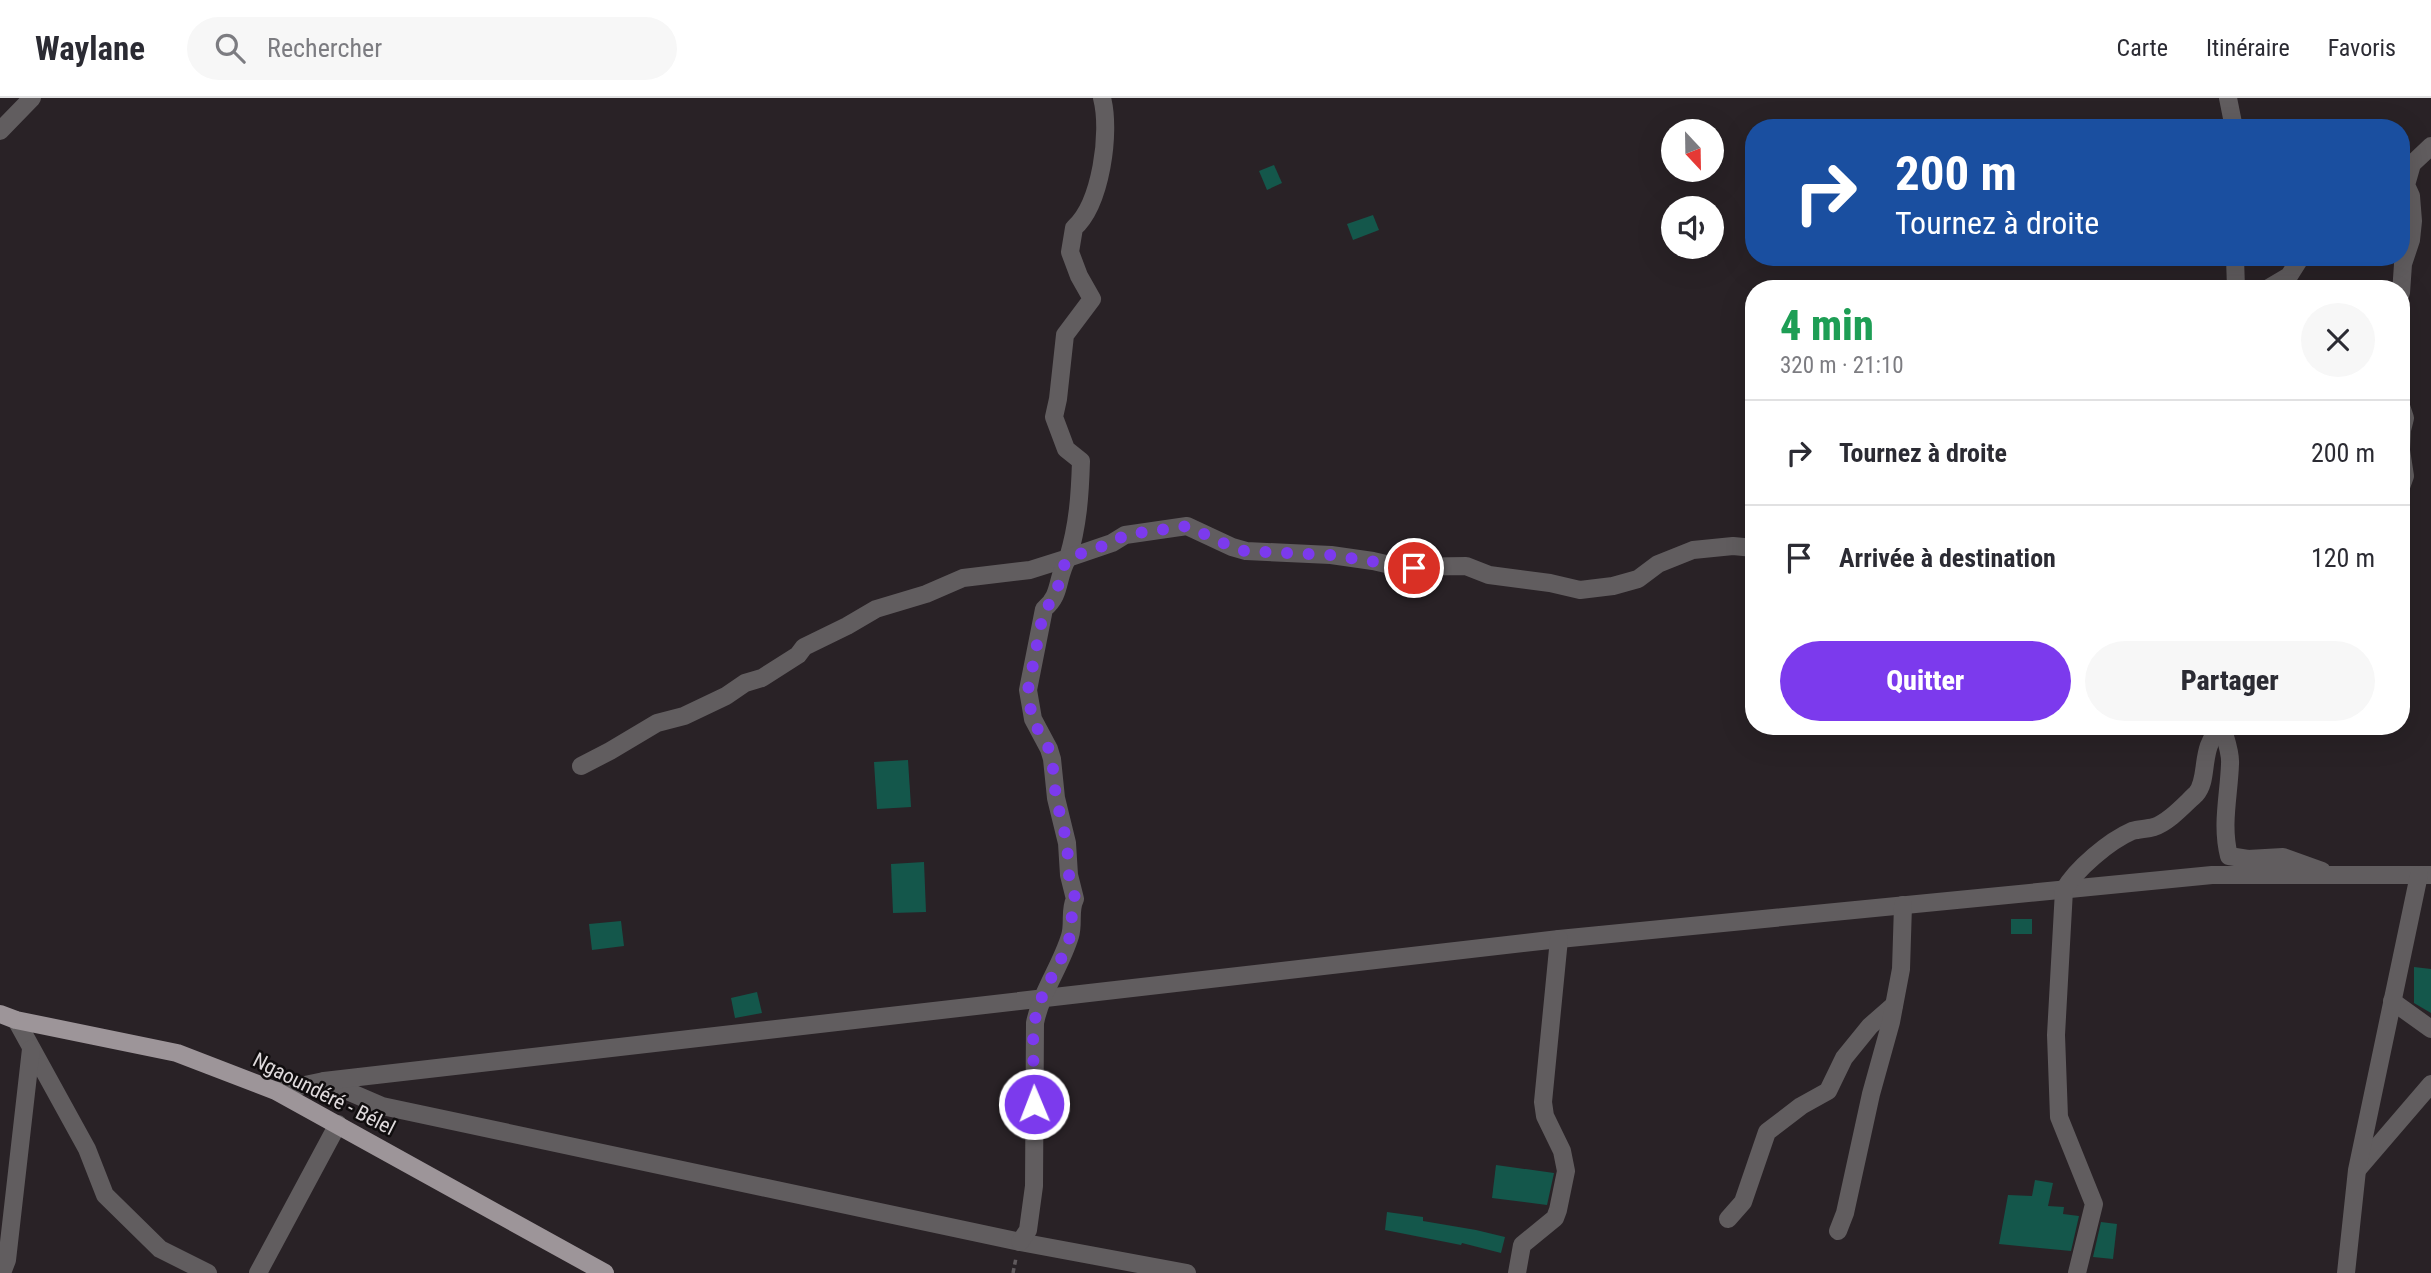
<!DOCTYPE html>
<html lang="fr">
<head>
<meta charset="utf-8">
<style>
  body { margin:0; font-family:"Roboto Condensed",sans-serif; background:#f7f7f7; color:#2b2b33; height:100vh; display:flex; flex-direction:column; font-size:26px; white-space:nowrap }
  * { box-sizing:border-box; margin:0 }
  p { font-size:23px; color:#7c7c81 }
  .icon { flex:none; width:38px; height:38px; fill:none; stroke:currentColor; stroke-width:2; stroke-linecap:round; stroke-linejoin:round }
  .map { position:relative; flex:1; overflow:hidden }
  .details { position:absolute; left:1745px; top:182px; width:665px; height:455px; display:flex; flex-direction:column; background:#fff; border-radius:28px; box-shadow:0 7px 28px #0002 }
  .details>* { flex:none }
  .guide { position:absolute; left:1745px; top:21px; width:665px; height:147px; border-radius:28px; box-shadow:0 7px 28px #0002; background:#1a4fa0; color:#fff; overflow:hidden }
  .needle { width:46px; rotate:158deg }
  .fabs { position:absolute; left:1661px; top:21px; display:grid; gap:14px }
  .fabs a { display:grid; place-items:center; width:63px; height:63px; border-radius:50%; background:#fff; box-shadow:0 7px 28px #0002; font-size:35px }
  .pin { position:absolute; display:grid; place-items:center; width:60px; height:60px; color:#fff; margin:-30px; border:4px solid #fff; border-radius:50%; box-shadow:0 2px 7px #0007 }
  .me { position:absolute; width:77px; margin:-38px; rotate:359deg; stroke-linejoin:round; filter:drop-shadow(0 0 5px #0008) }
  .turn { display:flex; align-items:center; gap:24px; height:147px; padding:0 35px; font-size:32px }
  .turn .icon { width:91px; height:91px; stroke-width:2.5 }
  .turn b { display:block; font-size:49px; line-height:60px }
  .round { display:grid; place-items:center; flex:none; width:74px; height:74px; border-radius:37px; background:#f7f7f7 }
  .headline { display:flex; align-items:center; justify-content:space-between; height:119px; padding:0 35px }
  h1 { font-size:42px; font-weight:800; line-height:52px; color:#1e9e55 }
  .cta { display:flex; gap:14px; margin-top:auto; padding:14px 35px }
  .cta a { flex:1; height:80px; border-radius:42px; background:#7c3aed; color:#fff; font-size:28px; font-weight:800; line-height:80px; text-align:center }
  .cta a+a { background:#f7f7f7; color:#2b2b33 }
  ul { padding:0; list-style:none }
  li { display:flex; align-items:center; gap:21px; height:105px; padding:0 35px; border-top:2px solid #e1e1e2 }
  li div { flex:1 }
  li b { display:block; font-size:26px }
  li em { font-style:normal }
  header { display:flex; align-items:center; gap:42px; box-sizing:border-box; height:98px; padding:0 35px; background:#fff; border-bottom:2px solid #e1e1e2 }
  header strong { font-size:33px }
  nav { display:flex; gap:38px; margin-inline-start:auto; font-size:24px }
  .search { width:490px; height:63px; background:#f7f7f7; display:flex; align-items:center; gap:18px; box-sizing:border-box; padding:0 24px; border-radius:38px; color:#7c7c81; font-size:26px }
  .map>svg:first-child { display:block }
  .building { fill:#14574b }
  .lines { fill:none; stroke-linecap:round; stroke-linejoin:round }
  .path { stroke:#605a5d; stroke-width:3.5; stroke-dasharray:5 3.5; stroke-linecap:butt }
  .minor { stroke:#615d5f; stroke-width:18 }
  .major { stroke:#9d9599; stroke-width:18 }
  .route { stroke:#7c3aed; stroke-width:12; stroke-dasharray:0 21.6 }
  .labels { text-anchor:middle; dominant-baseline:central; stroke-width:5; stroke-linejoin:round; paint-order:stroke }
  .street-label { font-size:21px; fill:#dfdadc; stroke:#100d0e }
</style>
</head>
<body>
<header>
<strong>Waylane</strong>
<div class="search"><svg class="icon" aria-label="search" viewBox="0 0 24 24"><circle cx="10" cy="10" r="6"/><path d="M15 15l6 6"/></svg>Rechercher</div>
<nav><a>Carte</a><a>Itinéraire</a><a>Favoris</a></nav>
</header>
<div class="map">
<svg width="2431" height="1175" viewBox="0 0 2431 1175">
  <rect width="100%" height="100%" fill="#292226"/>
  <g class="building">
    <polygon points="1274,67 1282,85 1267,92 1259,73"/>
    <polygon points="1373,117 1379,132 1353,142 1347,126"/>
    <polygon points="908,662 911,709 877,711 874,664"/>
    <polygon points="924,764 926,814 893,815 891,766"/>
    <rect x="2011" y="821" width="21" height="15"/>
    <polygon points="621,823 624,848 592,852 589,826"/>
    <polygon points="2414,869 2431,871 2431,915 2414,905"/>
    <polygon points="757,894 762,915 735,920 731,900"/>
    <polygon points="1496,1067 1554,1075 1547,1107 1492,1100"/>
    <polygon points="2035,1082 2053,1085 2048,1108 2064,1109 2063,1116 2079,1118 2071,1153 1999,1146 2008,1097 2032,1098"/>
    <polygon points="1387,1114 1423,1119 1423,1123 1476,1132 1505,1139 1501,1155 1462,1145 1461,1147 1385,1132"/>
    <polygon points="2101,1124 2117,1126 2113,1161 2093,1159"/>
  </g>
  <g class="lines">
    <polyline class="path" points="1013,1175 1016,1160"/>
    <g class="minor">
      <polyline points="2228,0 2234,30"/>
      <polyline points="0,33 32,0"/>
      <polyline points="2235,159 2236,191"/>
      <polyline points="2267,191 2289,178 2301,159"/>
      <polyline points="2401,195 2403,166 2411,142 2413,123 2411,98 2406,87 2412,66 2431,48"/>
      <polyline points="2401,270 2401,283"/>
      <polyline points="2401,308 2405,320 2402,332 2401,352 2405,378 2401,389"/>
      <path d="M2222 628C2225 640 2231 654 2230 666 2229 697 2221 727 2229 758L2248 761 2283 759 2322 773"/>
      <path d="M581 668 610 653 657 625 684 618 726 598 745 585 762 580 798 557 804 549 847 528 876 511 926 496 963 480 1030 472 1068 460C1078 427 1080 397 1081 363L1066 351 1054 319 1058 301 1065 237 1092 201 1079 178 1070 154 1074 130C1101 106 1111 34 1102 0"/>
      <polyline points="2392,903 2431,931"/>
      <polyline points="16,922 87,1051 105,1097 160,1151 208,1175"/>
      <polyline points="324,983 382,1008 1020,1144 1187,1175"/>
      <polyline points="276,993 324,983 1559,841 2212,777 2431,777"/>
      <polyline points="2358,1071 2431,986"/>
      <polyline points="1728,1121 1743,1104 1767,1034 1801,1008 1828,993 1844,960 1870,928 1894,907"/>
      <polyline points="1838,1133 1845,1115 1871,996 1891,924 1901,871 1903,807"/>
      <path d="M1020 1144 1028 1132 1034 1088 1035 925C1041 894 1061 868 1070 838 1074 825 1069 813 1075 801L1069 777 1067 745 1056 700 1052 661 1049 651 1033 621 1028 592 1044 511C1062 497 1056 479 1068 460L1112 445 1125 437 1187 428 1232 449 1246 453 1331 457 1373 463 1399 469 1466 468 1489 477 1550 485 1580 492 1613 488 1638 481 1658 466 1693 452 1733 448 1754 450"/>
      <polyline points="2,1175 7,1162 31,951"/>
      <polyline points="258,1175 338,1026"/>
      <polyline points="1517,1175 1522,1147 1555,1120 1558,1112 1566,1073 1562,1053 1545,1018 1543,1004 1559,841"/>
      <path d="M2077 1175 2094 1106 2059 1019 2056 937 2064 792C2076 771 2109 743 2132 733 2139 731 2147 731 2154 729 2169 724 2184 707 2196 696 2210 681 2198 648 2222 629"/>
      <polyline points="2346,1175 2357,1072 2419,777"/>
    </g>
    <polyline class="major" points="0,916 16,922 177,955 276,993 605,1175"/>
  </g>
  <g class="lines">
    <path class="route" d="M1034 1006C1036 975 1029 943 1037 913 1044 887 1063 864 1070 838 1074 825 1069 813 1075 800L1069 777 1067 745 1056 700 1052 661 1049 651 1032 621 1028 592 1044 511C1062 497 1056 479 1068 460L1112 445 1125 437 1187 428 1232 449 1245 453 1331 457 1414 470"/>
  </g>
  <g class="labels">
    <g class="street-label">
      <text transform="translate(324 996) rotate(27)">Ngaoundéré - Bélel</text>
    </g>
  </g>
</svg>
<div class="fabs">
<a><svg class="needle" viewBox="-14 -14 28 28"><path d="M0-13l5 13h-10z" fill="#e53935"/><path d="M0 13l5-13h-10z" fill="#7c7c81"/></svg></a>
<a><svg class="icon" aria-label="sound" viewBox="0 0 24 24"><path d="M4 9h4l5-4v14l-5-4H4zM17 9q2 3 0 6"/></svg></a>
</div>
<div class="pin" style="left:1414px;top:470px;background:#d93025"><svg class="icon" aria-label="arrive" viewBox="0 0 24 24"><path d="M6 21V4h12l-3 4 3 4H6"/></svg></div>
<svg class="me" style="left:1034px;top:1006px" viewBox="-20 -20 40 40"><circle r="17" fill="#7c3aed" stroke="#fff" stroke-width="3"/><path d="M0-11L8 9 0 5-8 9z" fill="#fff"/></svg>
<div class="guide">
<div class="turn"><svg class="icon" aria-label="right" viewBox="0 0 24 24"><path d="M7 20v-9h11M14 6l5 5-5 5"/></svg><div><b>200 m</b>Tournez à droite</div></div>
</div>
<section class="details">
<div class="headline"><div><h1>4 min</h1><p>320 m · 21:10</p></div><a class="round"><svg class="icon" aria-label="close" viewBox="0 0 24 24"><path d="M6 6l12 12M18 6L6 18"/></svg></a></div>
<ul>
<li><svg class="icon" aria-label="right" viewBox="0 0 24 24"><path d="M7 20v-9h11M14 6l5 5-5 5"/></svg><div><b>Tournez à droite</b></div><em>200 m</em></li>
<li><svg class="icon" aria-label="arrive" viewBox="0 0 24 24"><path d="M6 21V4h12l-3 4 3 4H6"/></svg><div><b>Arrivée à destination</b></div><em>120 m</em></li>
</ul>
<div class="cta"><a>Quitter</a><a>Partager</a></div>
</section>
</div>
</body>
</html>
